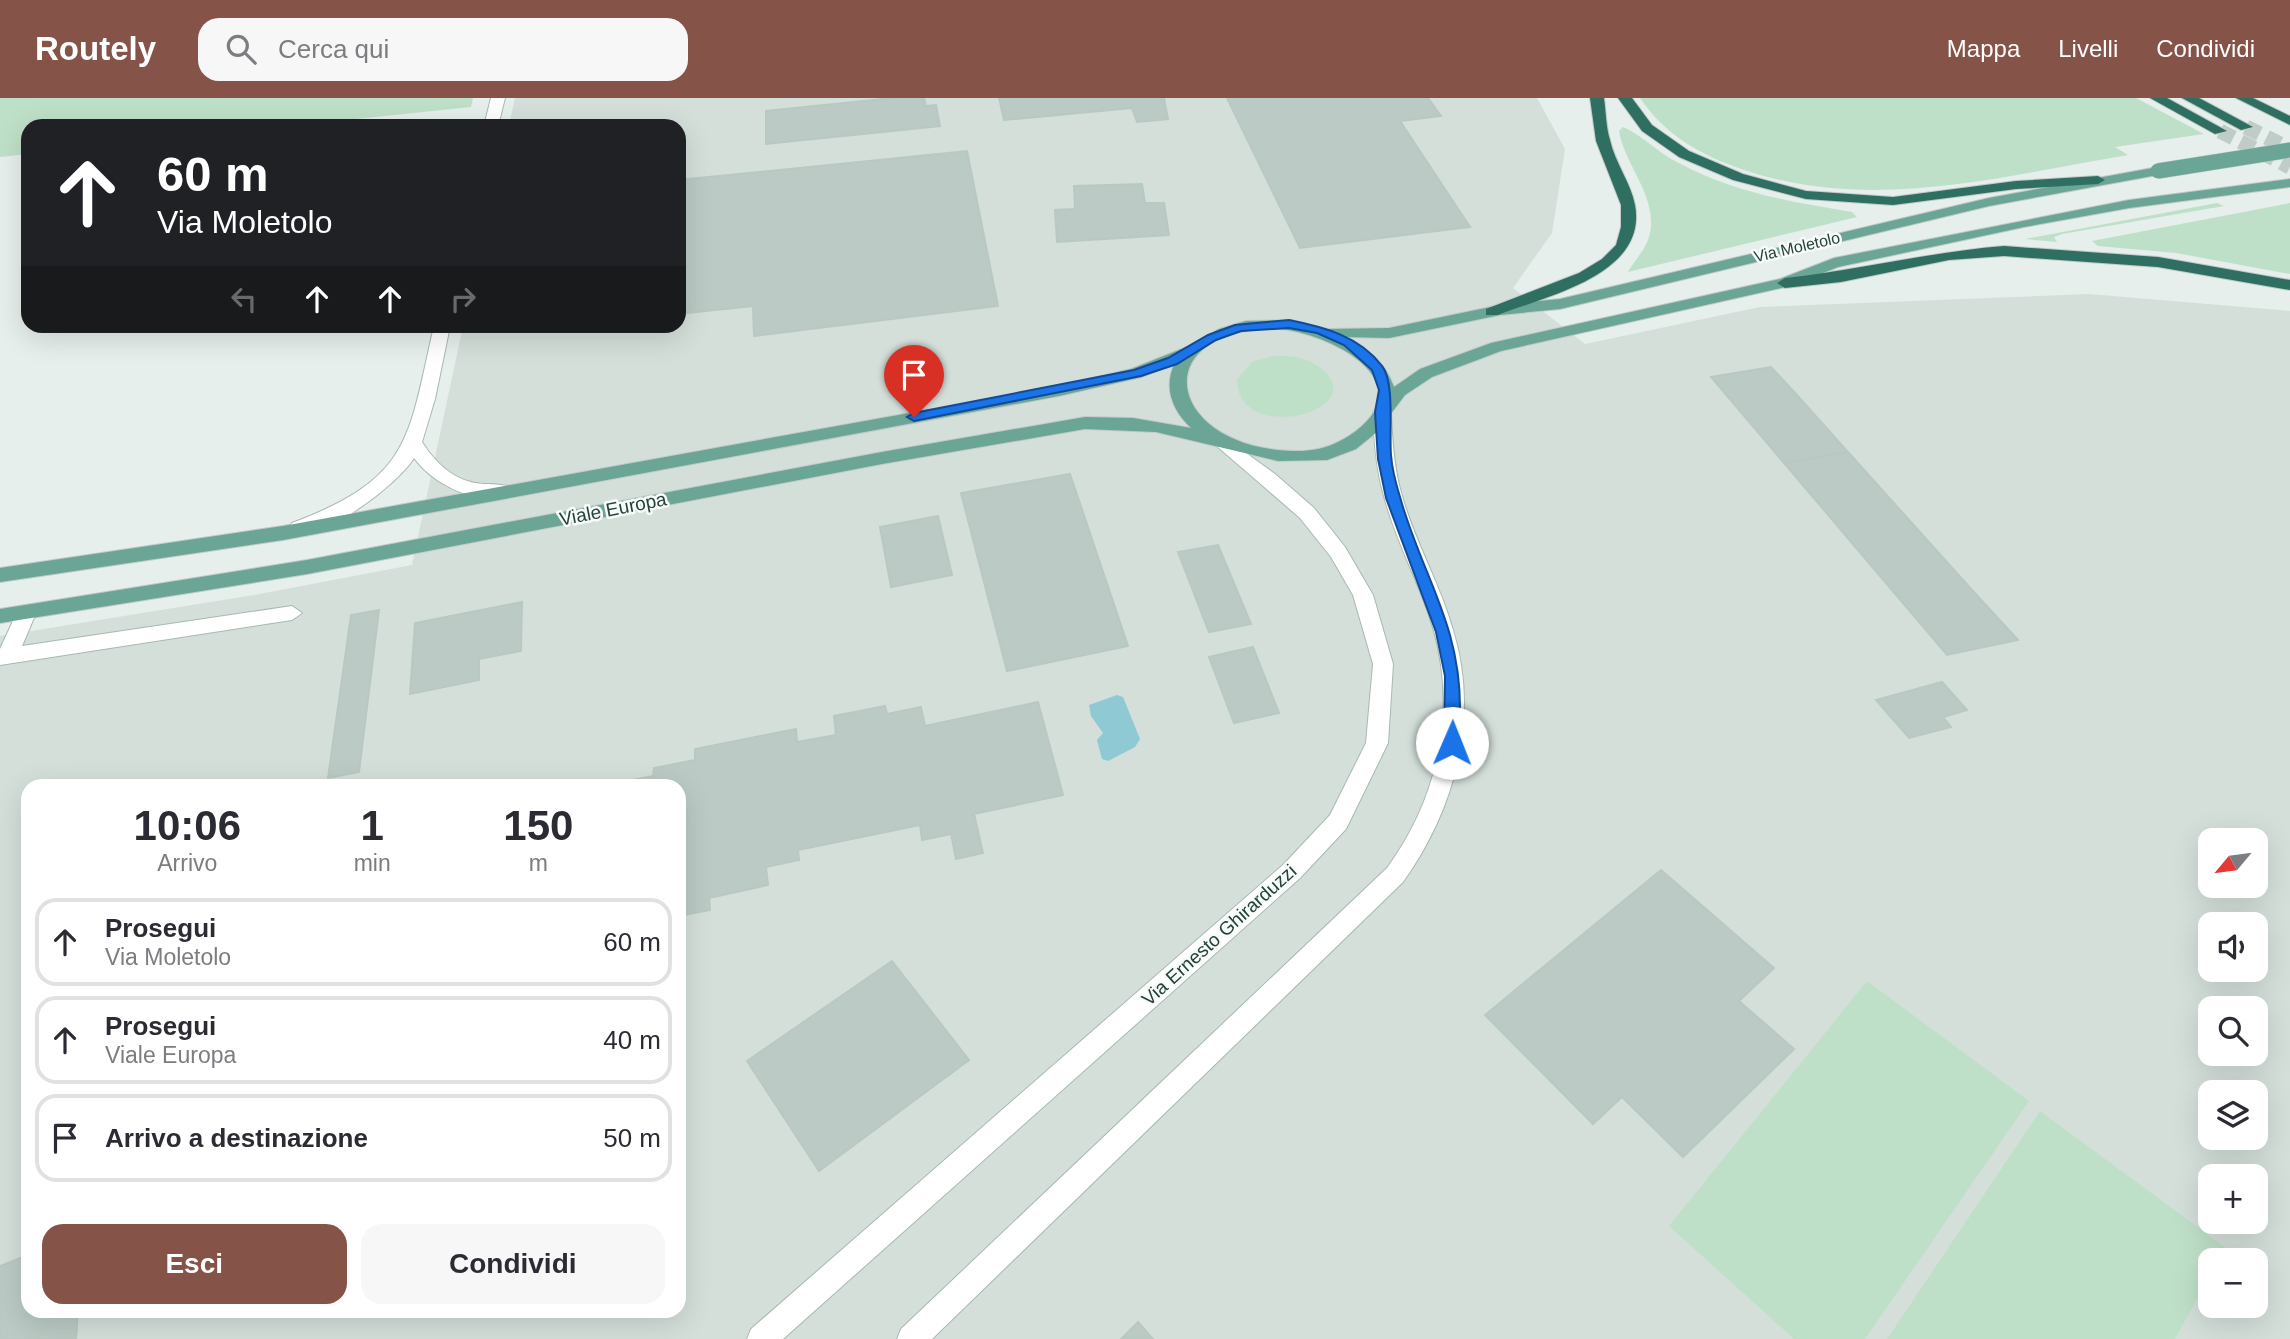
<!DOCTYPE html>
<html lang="it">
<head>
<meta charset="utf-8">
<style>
  body { margin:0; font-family:Helvetica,sans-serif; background:#f7f7f7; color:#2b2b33; height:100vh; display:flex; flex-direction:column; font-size:26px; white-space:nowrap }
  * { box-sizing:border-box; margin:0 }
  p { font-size:23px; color:#7c7c81 }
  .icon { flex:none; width:38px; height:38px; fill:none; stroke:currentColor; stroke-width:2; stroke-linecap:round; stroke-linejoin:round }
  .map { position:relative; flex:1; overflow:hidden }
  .panel { position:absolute; left:21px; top:681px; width:665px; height:539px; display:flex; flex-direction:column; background:#fff; border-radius:21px; box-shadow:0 7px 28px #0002 }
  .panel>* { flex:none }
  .hud { position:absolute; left:21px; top:21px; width:665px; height:214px; border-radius:21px; box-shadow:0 7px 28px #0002; background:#202124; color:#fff; overflow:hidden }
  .needle { width:46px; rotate:241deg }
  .buttons { position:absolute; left:2198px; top:730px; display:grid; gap:14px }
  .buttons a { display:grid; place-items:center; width:70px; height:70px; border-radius:14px; background:#fff; box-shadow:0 7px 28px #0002; font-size:35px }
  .pin { position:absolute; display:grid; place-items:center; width:60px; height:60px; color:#fff; margin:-72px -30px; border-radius:50% 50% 50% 0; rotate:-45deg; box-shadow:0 0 7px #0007 }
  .pin .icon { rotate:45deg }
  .me { position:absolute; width:77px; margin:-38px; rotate:1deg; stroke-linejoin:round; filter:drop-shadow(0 0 5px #0008) }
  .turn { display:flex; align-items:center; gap:24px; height:147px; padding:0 21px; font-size:32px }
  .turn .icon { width:91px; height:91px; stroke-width:2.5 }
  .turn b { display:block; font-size:49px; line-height:60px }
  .lanes { display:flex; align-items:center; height:66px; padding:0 21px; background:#0003; justify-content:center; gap:35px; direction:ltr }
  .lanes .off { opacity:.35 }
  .eta { display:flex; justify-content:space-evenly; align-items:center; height:119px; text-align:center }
  .eta b { font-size:42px; font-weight:600; line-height:49px }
  .primary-button { display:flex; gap:14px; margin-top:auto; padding:14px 21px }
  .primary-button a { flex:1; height:80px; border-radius:21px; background:#855347; color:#fff; font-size:28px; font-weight:600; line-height:80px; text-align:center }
  .primary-button a+a { background:#f7f7f7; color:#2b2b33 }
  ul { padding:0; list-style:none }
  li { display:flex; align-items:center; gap:21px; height:88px; margin:0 14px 10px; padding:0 7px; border:4px solid #e1e1e2; border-radius:21px }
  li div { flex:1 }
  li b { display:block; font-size:26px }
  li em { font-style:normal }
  header { display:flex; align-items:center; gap:42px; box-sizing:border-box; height:98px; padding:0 35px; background:#855347; color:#fff }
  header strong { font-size:33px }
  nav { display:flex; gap:38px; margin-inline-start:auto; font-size:24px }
  .search { width:490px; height:63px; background:#f7f7f7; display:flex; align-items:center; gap:18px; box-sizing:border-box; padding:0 24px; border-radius:21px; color:#7c7c81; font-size:26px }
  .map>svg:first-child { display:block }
  .built { fill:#d4dfda; fill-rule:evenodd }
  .green { fill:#bfe0c8 }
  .water { fill:#8ec9d4 }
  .building { fill:#bbcac4; stroke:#b8c9c2; stroke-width:2 }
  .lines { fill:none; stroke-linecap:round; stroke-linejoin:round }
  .highway-tunnel { stroke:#bfccc8; stroke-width:15; stroke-dasharray:15 8; stroke-linecap:butt }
  .lane-casing { stroke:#a8b8b2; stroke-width:2 }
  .street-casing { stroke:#a8b8b2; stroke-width:2 }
  .primary-casing { stroke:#c2cac8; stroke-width:2 }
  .highway-casing { stroke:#c2cac8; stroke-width:2 }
  .lane { fill:#fff; fill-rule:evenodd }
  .street { fill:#fff; fill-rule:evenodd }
  .primary { fill:#6aa596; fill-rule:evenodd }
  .highway { fill:#2f6f62; fill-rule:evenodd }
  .primary-bridge-casing { stroke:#c2cac8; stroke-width:16; stroke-linecap:butt }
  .primary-bridge { stroke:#6aa596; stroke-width:15 }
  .route { fill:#1a73e8; stroke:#114b97; stroke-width:2 }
  .labels { text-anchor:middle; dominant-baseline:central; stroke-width:5; stroke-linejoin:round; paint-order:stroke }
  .far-street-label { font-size:16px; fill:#24423a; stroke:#f7fbf9 }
  .street-label { font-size:19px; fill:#24423a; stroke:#f7fbf9 }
</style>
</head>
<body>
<header>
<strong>Routely</strong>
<div class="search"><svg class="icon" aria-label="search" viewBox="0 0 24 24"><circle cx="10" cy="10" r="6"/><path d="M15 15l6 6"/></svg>Cerca qui</div>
<nav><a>Mappa</a><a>Livelli</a><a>Condividi</a></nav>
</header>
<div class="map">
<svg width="2290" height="1241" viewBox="0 0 2290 1241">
  <rect width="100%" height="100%" fill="#e6efeb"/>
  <path class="built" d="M515 0H1537L1565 51 1552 135 1513 190 1585 246 1760 209 2089 196 2290 213V1241H0V538L254 497 412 467 463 228H679V28H509ZM28 688H679V1213H28ZM2210 742H2256V788H2210ZM2210 826H2256V872H2210ZM2210 910H2256V956H2210ZM2210 994H2256V1040H2210ZM2210 1078H2256V1124H2210ZM2210 1162H2256V1208H2210Z"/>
  <g class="green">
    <polygon points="0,0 473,0 471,9 289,28 28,28 28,56 0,59"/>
    <path d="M1640 0H2136L2204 36 2115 49 2128 57C1995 79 1864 117 1733 68 1695 54 1663 34 1640 0Z"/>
    <path d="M1623 29C1641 36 1658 55 1677 64 1732 94 1791 104 1852 114L1857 119 1628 174C1633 164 1643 155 1648 142 1662 103 1625 69 1619 33Z"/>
    <polygon points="2217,105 2224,108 2062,136 2054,139 2057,144 2025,141"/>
    <polygon points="2290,105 2290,176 2176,155 2098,148 2092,143"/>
    <path d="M1273 258C1291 257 1309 259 1323 272 1371 314 1236 348 1237 281L1253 263Z"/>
    <polygon points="1867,883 2029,1003 1865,1241 1794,1241 1669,1128"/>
    <polygon points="2040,1013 2226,1150 2219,1162 2210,1162 2210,1178 2175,1241 1887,1241"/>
  </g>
  <polygon class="water" points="1117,597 1123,599 1140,641 1135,649 1108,663 1102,661 1097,642 1103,635 1091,618 1089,607"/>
  <g class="building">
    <polygon points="893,0 924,0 926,8 936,7 940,28 766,46 766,13"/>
    <polygon points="999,0 1164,0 1168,21 1137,24 1132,10 1004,22"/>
    <polygon points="1227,0 1428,0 1441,18 1400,23 1470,129 1300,150"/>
    <polygon points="967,53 998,208 754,238 753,208 679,216 679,82"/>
    <polygon points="1142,86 1145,105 1164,105 1169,137 1057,144 1055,112 1075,111 1074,88"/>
    <polygon points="1771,269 1796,296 1848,354 1784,365 1711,279"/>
    <polygon points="1848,354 1972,492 2018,542 1947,557 1784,365"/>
    <polygon points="1070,376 1128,548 1007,573 961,395"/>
    <polygon points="938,418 952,477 891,489 880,429"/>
    <polygon points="1218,447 1251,526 1209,534 1178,454"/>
    <polygon points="522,504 521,553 479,561 479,582 410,596 415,525"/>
    <polygon points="379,512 359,674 328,680 351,517"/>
    <polygon points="1253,549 1279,615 1234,625 1209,559"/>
    <polygon points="1942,584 1967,612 1943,619 1951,629 1909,640 1876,602"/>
    <polygon points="1038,604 1063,697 974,716 983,755 956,761 951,736 922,742 920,727 798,752 799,762 766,769 768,787 709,800 710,812 679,818 679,688 603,688 653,678 654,670 695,662 695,651 796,631 797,644 836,637 834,618 885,608 887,616 921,609 925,628"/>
    <polygon points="1661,772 1774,870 1739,903 1794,951 1683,1059 1622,999 1593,1026 1485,917"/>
    <polygon points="892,863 969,962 819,1073 747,963"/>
    <polygon points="28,1157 28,1213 78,1213 76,1241 0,1241 0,1168"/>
    <polygon points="1138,1224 1153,1241 1121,1241"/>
  </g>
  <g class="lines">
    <g class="highway-tunnel">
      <polyline points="2246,29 2290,51"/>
      <polyline points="2220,33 2290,69"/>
    </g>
    <g class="lane-casing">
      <polygon id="lane" points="26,508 36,515 22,548 292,508 302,515 292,522 0,567 0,551 19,510"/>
    </g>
    <g class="street-casing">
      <g id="street">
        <polygon points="491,0 505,0 498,28 484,28"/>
        <path d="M434 228H450L435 301 422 344C434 363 452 381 475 385 487 387 498 385 509 389L512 393 509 397C475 407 434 387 414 360 398 386 323 444 292 435L290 430 292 425C412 380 408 341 434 228Z"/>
        <path d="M1382 308 1391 314C1392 342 1394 371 1402 398 1415 444 1440 486 1453 532 1480 620 1455 711 1403 784L932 1241H897L901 1231 1387 770C1437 702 1457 616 1434 533 1421 487 1396 445 1384 398 1376 371 1374 342 1373 314Z"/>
        <polygon points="1225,340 1275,376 1314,410 1345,449 1373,497 1393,566 1388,645 1346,731 1300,780 783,1241 747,1241 751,1231 1284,766 1330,717 1366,645 1373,566 1353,497 1331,459 1300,420 1219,350 1216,346"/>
      </g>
    </g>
    <g class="primary-casing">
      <path id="primary" d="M2158 69 2165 73 2163 76 1989 108 1560 211 1500 217 1389 240 1346 239C1369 250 1385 265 1394 289L1420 271 1491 245 1780 181 1834 160 2129 102 2290 81V89L2129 110 2024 129 1838 169 1790 188 1501 253 1432 279 1405 297 1377 334 1356 351 1327 362 1278 363 1156 334 1085 331 882 366 307 476 0 525V511L307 462 882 354 1085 319 1133 320 1191 330C1172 312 1163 289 1175 265L1142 279 1059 298 283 442 0 484V470L283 428 1059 288 1131 271 1189 248 1219 231 1246 223 1291 222 1328 231 1389 230 1500 207 1560 201 1989 100ZM1280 231C1327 235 1423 281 1356 333 1340 345 1323 352 1302 353 1165 355 1141 228 1280 231Z"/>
    </g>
    <g class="highway-casing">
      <g id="highway">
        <path d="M1590 0H1604C1606 14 1606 29 1610 42 1615 65 1631 85 1635 107 1648 177 1546 198 1498 217H1486V211L1579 175 1602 161 1616 147 1621 129V107L1596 43Z"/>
        <polygon points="1618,0 1632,0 1652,27 1689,53 1743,76 1806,93 1893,99 2016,83 2098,78 2105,82 2098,86 2016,91 1893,107 1806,101 1733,82 1679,59 1642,33"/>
        <polygon points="2150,0 2167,0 2227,33 2215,36"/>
        <polygon points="2182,0 2199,0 2253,29 2241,32"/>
        <polygon points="2236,0 2253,0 2290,18 2290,27"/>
        <path d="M2004 148 2158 159 2290 182V192L2158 169 2004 158 1949 162 1841 184 1785 190 1777 185 1785 180C1859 172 1930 154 2004 148Z"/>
      </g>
    </g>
    <use href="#lane" class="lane"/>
    <use href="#street" class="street"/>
    <use href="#primary" class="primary"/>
    <use href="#highway" class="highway"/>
    <g class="primary-bridge-casing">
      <polyline id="primary-bridge" points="2158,73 2290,52"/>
    </g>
    <use href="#primary-bridge" class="primary-bridge"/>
  </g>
  <path class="route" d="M1289 222C1324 229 1359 238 1382 268 1395 284 1389 334 1391 357 1392 371 1396 386 1400 399 1422 478 1461 526 1460 613 1460 625 1462 640 1457 650H1446L1444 645 1445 578 1436 534 1386 400 1378 361 1375 314 1379 292 1372 272 1344 247 1317 235 1289 230 1241 233 1216 242 1177 266 1141 278 914 323 907 319 914 315 1134 272 1168 260 1208 237 1235 227Z"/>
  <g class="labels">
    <g class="far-street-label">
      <text transform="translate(1797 149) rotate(-13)">Via Moletolo</text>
    </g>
    <g class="street-label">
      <text transform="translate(613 411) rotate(-11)">Viale Europa</text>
      <text transform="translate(1219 837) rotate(-42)">Via Ernesto Ghirarduzzi</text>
    </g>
  </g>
</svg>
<div class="buttons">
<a><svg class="needle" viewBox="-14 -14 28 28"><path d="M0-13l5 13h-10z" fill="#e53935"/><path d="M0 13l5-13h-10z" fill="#7c7c81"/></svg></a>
<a><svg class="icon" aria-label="sound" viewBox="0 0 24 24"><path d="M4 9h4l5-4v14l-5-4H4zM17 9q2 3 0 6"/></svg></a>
<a><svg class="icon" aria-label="search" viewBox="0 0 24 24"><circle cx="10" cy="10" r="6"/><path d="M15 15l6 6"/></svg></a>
<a><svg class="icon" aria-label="layers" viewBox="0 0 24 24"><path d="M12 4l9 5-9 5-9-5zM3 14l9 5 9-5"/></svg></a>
<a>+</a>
<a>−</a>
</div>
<div class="pin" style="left:914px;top:319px;background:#d93025"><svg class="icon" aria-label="arrive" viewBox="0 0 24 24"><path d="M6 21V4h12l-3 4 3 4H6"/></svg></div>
<svg class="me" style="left:1452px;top:645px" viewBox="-20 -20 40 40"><circle r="19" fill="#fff"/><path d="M0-13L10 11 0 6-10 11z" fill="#1a73e8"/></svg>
<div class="hud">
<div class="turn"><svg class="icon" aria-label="ahead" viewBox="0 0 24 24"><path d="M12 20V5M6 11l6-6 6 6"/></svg><div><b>60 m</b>Via Moletolo</div></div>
<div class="lanes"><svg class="icon off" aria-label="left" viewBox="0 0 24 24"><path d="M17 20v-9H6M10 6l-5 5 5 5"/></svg><svg class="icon" aria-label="ahead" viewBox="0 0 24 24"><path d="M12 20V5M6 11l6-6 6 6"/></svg><svg class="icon" aria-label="ahead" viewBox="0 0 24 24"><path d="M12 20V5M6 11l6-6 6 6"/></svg><svg class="icon off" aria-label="right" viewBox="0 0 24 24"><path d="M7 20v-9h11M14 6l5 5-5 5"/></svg></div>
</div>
<section class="panel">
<div class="eta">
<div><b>10:06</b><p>Arrivo</p></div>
<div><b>1</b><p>min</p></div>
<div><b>150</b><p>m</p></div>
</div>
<ul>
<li><svg class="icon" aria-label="ahead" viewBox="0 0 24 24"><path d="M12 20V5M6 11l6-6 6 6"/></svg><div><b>Prosegui</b><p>Via Moletolo</p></div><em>60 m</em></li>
<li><svg class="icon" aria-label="ahead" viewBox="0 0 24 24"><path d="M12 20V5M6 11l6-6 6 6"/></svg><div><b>Prosegui</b><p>Viale Europa</p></div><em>40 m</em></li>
<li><svg class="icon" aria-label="arrive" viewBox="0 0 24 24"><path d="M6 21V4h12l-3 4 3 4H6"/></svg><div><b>Arrivo a destinazione</b></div><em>50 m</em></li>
</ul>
<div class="primary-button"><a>Esci</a><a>Condividi</a></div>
</section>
</div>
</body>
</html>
